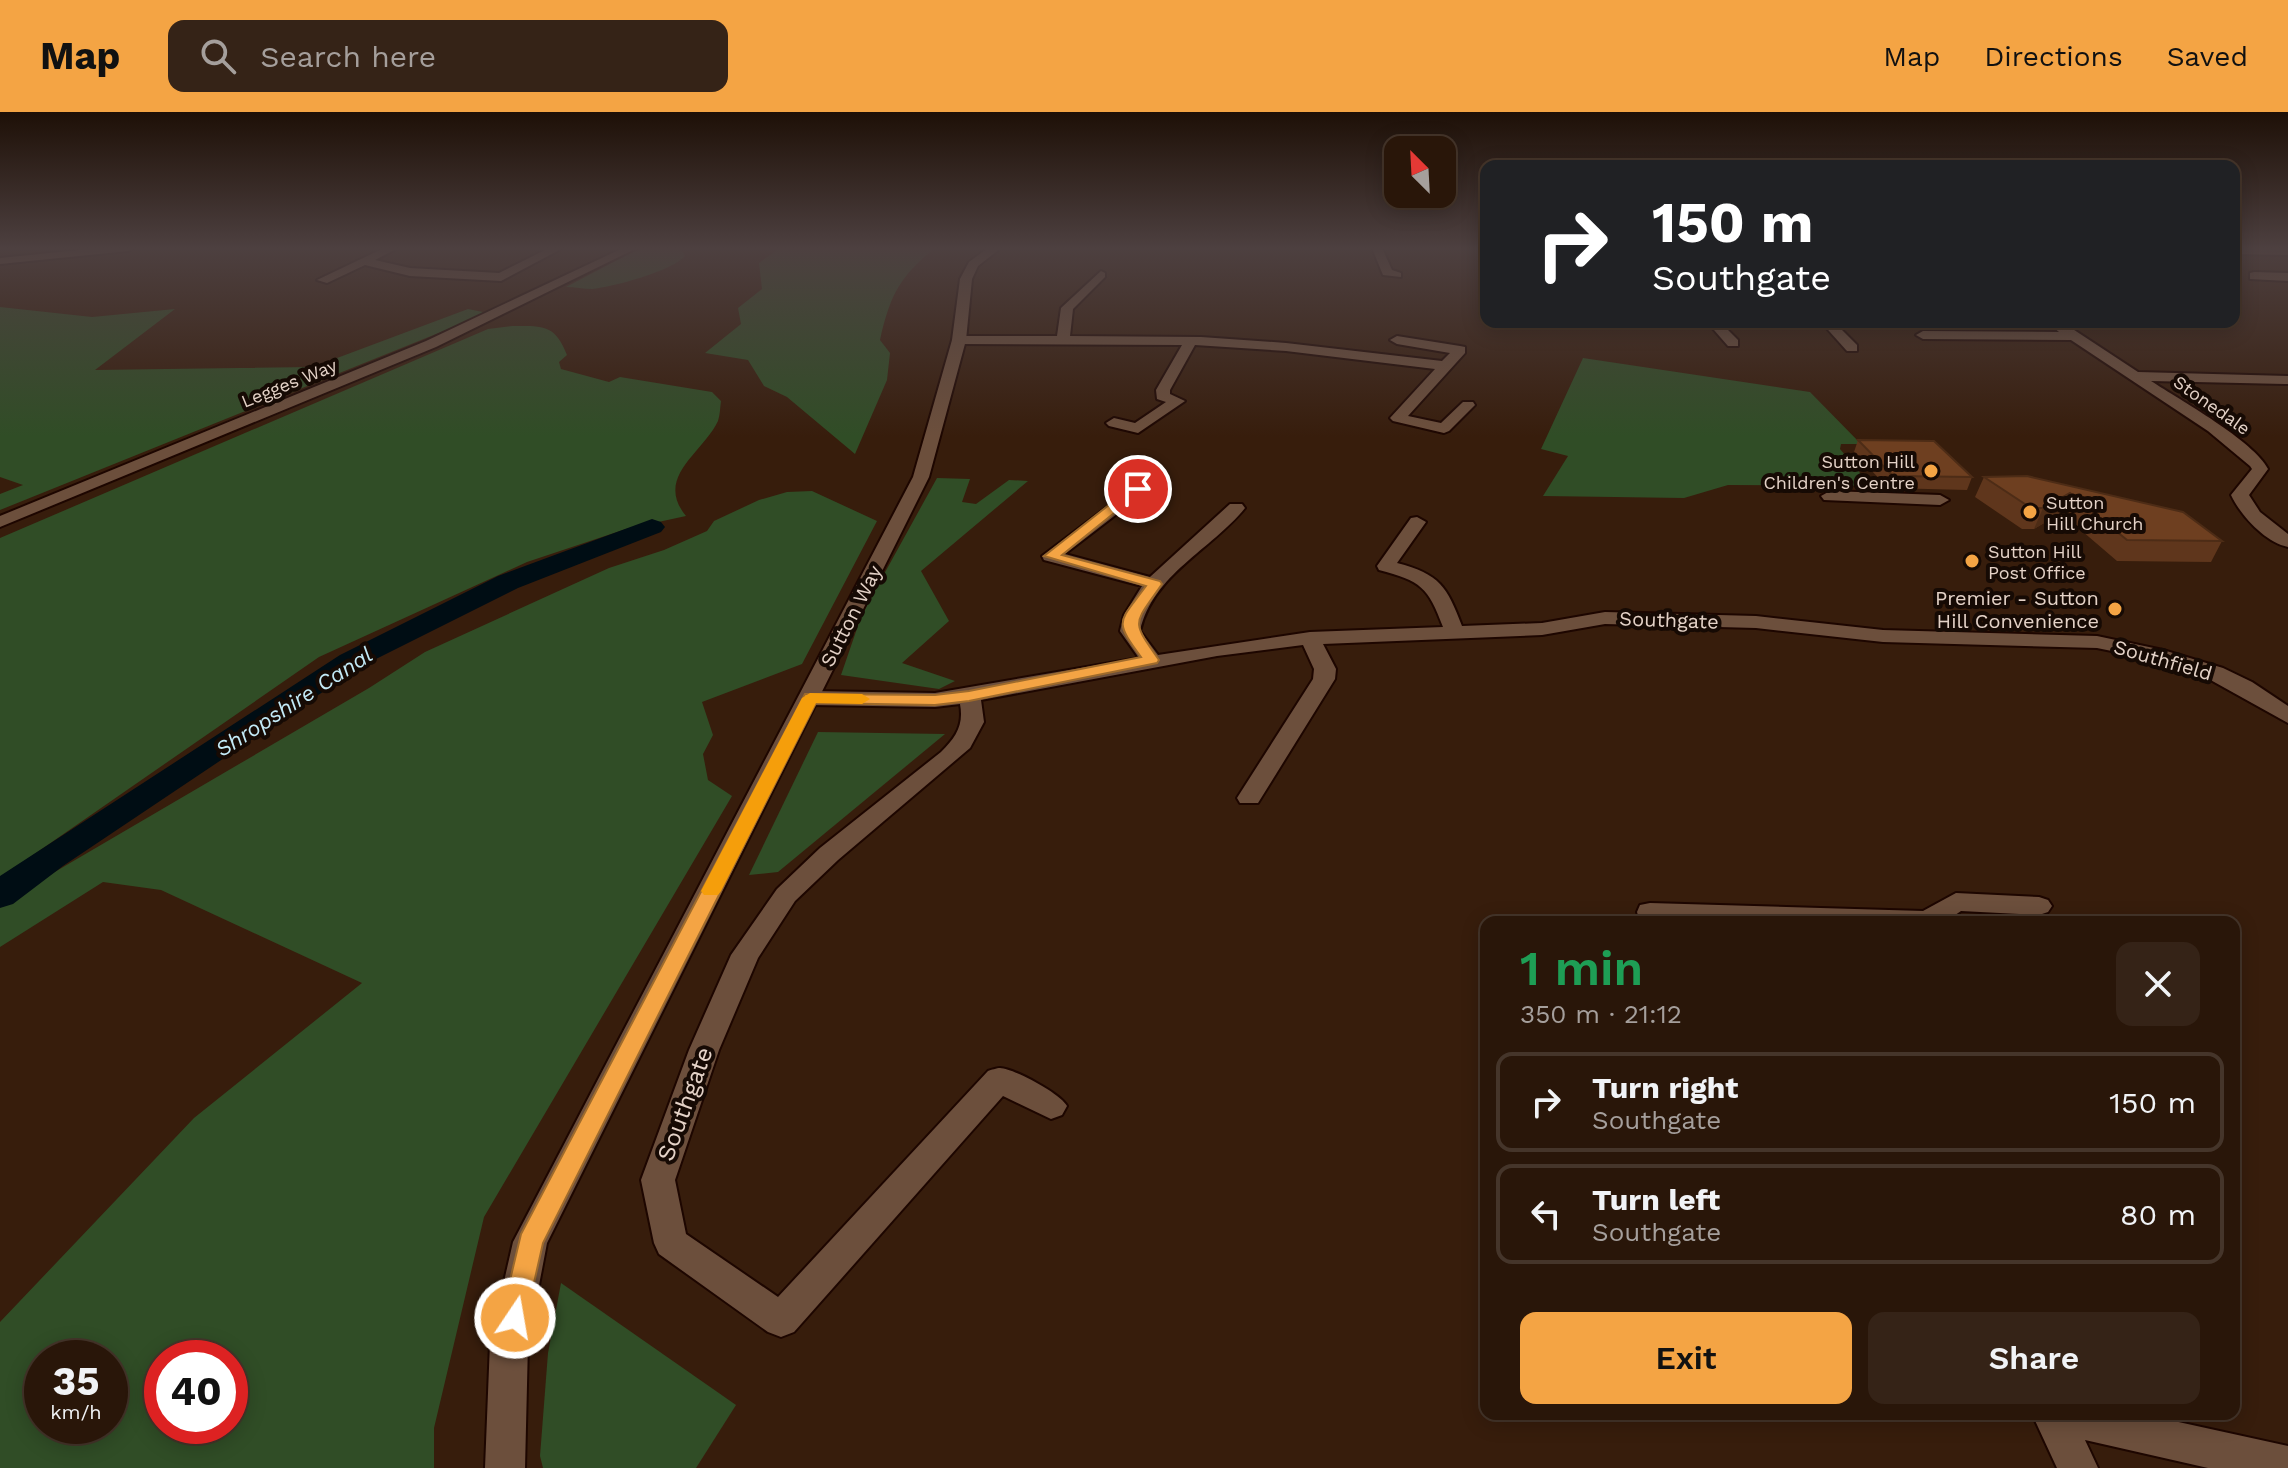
<!DOCTYPE html>
<html lang="en">
<head>
<meta charset="utf-8">
<style>
  body { margin:0; font-family:"Work Sans",sans-serif; background:#352317; color:#f1f3f6; height:100vh; display:flex; flex-direction:column; font-size:30px; white-space:nowrap }
  * { box-sizing:border-box; margin:0 }
  p { font-size:26px; color:#a59f9c }
  .icon { flex:none; width:44px; height:44px; fill:none; stroke:currentColor; stroke-width:2; stroke-linecap:round; stroke-linejoin:round }
  .map { position:relative; flex:1; overflow:hidden }
  .side { position:absolute; left:1480px; top:804px; width:760px; height:504px; display:flex; flex-direction:column; background:#291609; border-radius:16px; box-shadow:0 4px 20px #0003,0 0 0 2px #45352a }
  .side>* { flex:none }
  .guide { position:absolute; left:1480px; top:48px; width:760px; height:168px; border-radius:16px; box-shadow:0 4px 20px #0003,0 0 0 2px #45352a; background:#202124; color:#fff; overflow:hidden }
  .needle { width:52px; rotate:336deg }
  .fabs { position:absolute; left:1384px; top:24px; display:grid; gap:16px }
  .fabs a { display:grid; place-items:center; width:72px; height:72px; border-radius:16px; background:#291609; box-shadow:0 4px 20px #0003,0 0 0 2px #45352a; font-size:40px }
  .speed { position:absolute; left:24px; top:1228px; display:flex; gap:16px; font-size:40px; font-weight:700; text-align:center }
  .speed>* { display:grid; place-content:center; width:104px; height:104px; border-radius:50%; background:#291609; box-shadow:0 4px 20px #0003,0 0 0 2px #45352a; line-height:1 }
  .speed small { font-size:20px; font-weight:400 }
  .speed .limit { border:12px solid #d22; background:#fff; color:#111 }
  .pin { position:absolute; display:grid; place-items:center; width:68px; height:68px; color:#fff; margin:-34px; border:4px solid #fff; border-radius:50%; box-shadow:0 2px 8px #0007 }
  .me { position:absolute; width:88px; margin:-44px; rotate:12deg; stroke-linejoin:round; filter:drop-shadow(0 0 6px #0008) }
  .turn { display:flex; align-items:center; gap:28px; height:168px; padding:0 40px; font-size:36px }
  .turn .icon { width:104px; height:104px; stroke-width:2.5 }
  .turn b { display:block; font-size:56px; line-height:68px }
  .round { display:grid; place-items:center; flex:none; width:84px; height:84px; border-radius:16px; background:#352317 }
  .headline { display:flex; align-items:center; justify-content:space-between; height:136px; padding:0 40px }
  h1 { font-size:48px; font-weight:600; line-height:60px; color:#1e9e55 }
  .primary-button { display:flex; gap:16px; margin-top:auto; padding:16px 40px }
  .primary-button a { flex:1; height:92px; border-radius:16px; background:#f4a444; color:#111; font-size:32px; font-weight:600; line-height:92px; text-align:center }
  .primary-button a+a { background:#352317; color:#f1f3f6 }
  ul { padding:0; list-style:none }
  li { display:flex; align-items:center; gap:24px; height:100px; margin:0 16px 12px; padding:0 24px; border:4px solid #45352a; border-radius:16px }
  li div { flex:1 }
  li b { display:block; font-size:30px }
  li em { font-style:normal }
  header { display:flex; align-items:center; gap:48px; box-sizing:border-box; height:112px; padding:0 40px; background:#f4a444; color:#111 }
  header strong { font-size:38px }
  nav { display:flex; gap:44px; margin-inline-start:auto; font-size:28px }
  .search { width:560px; height:72px; background:#352317; display:flex; align-items:center; gap:20px; box-sizing:border-box; padding:0 28px; border-radius:16px; color:#a59f9c; font-size:30px }
  .map>svg:first-child { display:block }
  .green { fill:#304d26; fill-rule:evenodd }
  .lines { fill:none; stroke-linecap:round; stroke-linejoin:round }
  .canal { fill:#000d14; fill-rule:evenodd }
  .pedestrian-casing { stroke:#1d0600; stroke-width:4 }
  .minor-casing { stroke:#1d0600; stroke-width:4 }
  .tertiary-casing { stroke:#1d0600; stroke-width:4 }
  .pedestrian { fill:#6c4f3c; fill-rule:evenodd }
  .minor { fill:#6c4f3c; fill-rule:evenodd }
  .tertiary { fill:#6c4f3c; fill-rule:evenodd }
  .wall { fill:#5f361c }
  .shaded-wall { fill:#4d2c16 }
  .building { fill:#6e3f20; stroke:#4d2c16; stroke-width:2 }
  .route { fill:#f4a444; stroke:#9f6b2c; stroke-width:2 }
  .slow { fill:#f59e0b }
  .poi-dot { fill:#f4a444; stroke:#160a04; stroke-width:3 }
  .labels { text-anchor:middle; dominant-baseline:central; stroke-width:8; stroke-linejoin:round; paint-order:stroke }
  .far-street-label { font-size:18px; fill:#e4d2c7; stroke:#160a04 }
  .far-poi-label { font-size:18px; fill:#e4d2c7; stroke:#160a04; text-anchor:start }
  .poi-label { font-size:20px; fill:#e4d2c7; stroke:#160a04; text-anchor:end }
  .street-label { font-size:20px; fill:#e4d2c7; stroke:#160a04 }
  .water-label { font-size:22px; font-style:italic; fill:#c3eaf7; stroke:#160a04 }
  .near-street-label { font-size:24px; fill:#e4d2c7; stroke:#160a04 }
</style>
</head>
<body>
<header>
<strong>Map</strong>
<div class="search"><svg class="icon" aria-label="search" viewBox="0 0 24 24"><circle cx="10" cy="10" r="6"/><path d="M15 15l6 6"/></svg>Search here</div>
<nav><a>Map</a><a>Directions</a><a>Saved</a></nav>
</header>
<div class="map">
<svg width="2288" height="1356" viewBox="0 0 2288 1356">
  <rect width="100%" height="100%" fill="#371d0c"/>
  <g class="green">
    <path d="M640 136H680L685 144C672 159 613 175 592 177 584 177 574 175 566 175Z"/>
    <path d="M795 136H935C899 165 890 184 880 228L890 241 887 268 855 342 787 285 764 274 748 248 705 241 741 212 738 196 762 177 759 151 777 138Z"/>
    <polygon points="0,195 92,205 175,197 95,258 313,255 468,197 488,201 0,398 0,382 23,373 0,365"/>
    <path d="M512 214C543 214 555 212 567 243L559 250 561 257 609 270 620 265 712 280 721 289C720 296 720 303 718 309 703 341 654 365 686 404L626 417 527 450 319 545 0 766V426L488 217Z"/>
    <polygon points="1583,246 1810,280 1861,332 1841,332 1840,337 1871,374 1728,373 1684,386 1543,384 1568,344 1541,337"/>
    <polygon points="937,366 970,367 962,390 976,392 1009,368 1028,369 921,459 949,509 902,551 955,569 939,577 841,563 862,502"/>
    <path d="M812 379 877 409 802 552 702 590 713 623 703 642 708 668 732 684 484 1105 434 1316V1356H0V1210L194 1006 362 871 161 778 103 770 0 835V792L369 576 425 540 609 456 664 438 707 419 714 409 759 388 787 380ZM42 1246H110V1314H42ZM162 1246H230V1314H162Z"/>
    <polygon points="818,620 945,622 778,760 749,763"/>
    <polygon points="561,1171 736,1293 696,1356 543,1356 540,1344 548,1241"/>
  </g>
  <g class="lines">
    <polygon class="canal" points="652,407 661,410 665,415 661,420 518,476 360,555 63,754 13,792 0,796 0,764 340,543 498,464"/>
    <g class="pedestrian-casing">
      <polygon id="pedestrian" points="1830,379 1940,383 1949,388 1940,393 1824,388 1821,384"/>
    </g>
    <g class="minor-casing">
      <g id="minor">
        <polygon points="99,136 134,136 128,139 0,152 0,146"/>
        <polygon points="384,136 398,136 375,148 410,156 499,161 549,136 563,136 501,169 410,164 365,153 327,171 317,168"/>
        <polygon points="1372,136 1382,136 1392,158 1401,161 1401,165 1383,163"/>
        <polygon points="2234,136 2288,137 2288,143 2234,142"/>
        <polygon points="1101,159 1105,161 1105,165 1073,197 1070,224 1201,225 1286,231 1442,249 1450,241 1397,232 1390,228 1397,224 1460,234 1465,235 1465,241 1408,304 1441,311 1463,290 1473,290 1475,293 1449,319 1444,321 1393,309 1390,306 1435,257 1286,239 1195,233 1170,278 1170,282 1185,289 1138,321 1109,314 1106,311 1114,306 1135,311 1166,290 1157,287 1156,278 1182,233 959,232 952,228 959,224 1057,224 1061,196"/>
        <polygon points="2254,160 2288,161 2288,169 2250,167 2250,161"/>
        <polygon points="1707,210 1720,210 1738,228 1738,234 1728,234"/>
        <polygon points="1821,210 1834,210 1857,233 1857,239 1847,239"/>
        <path d="M2047 210H2062L2138 260 2288 264V272H2285L2151 269C2180 288 2254 329 2268 357L2249 383 2260 400 2288 422V435C2265 430 2241 404 2231 383L2252 357 2250 354 2208 319 2071 228 1923 227 1916 223 1923 219 2059 220Z"/>
        <path d="M1138 372 1144 373 1146 377 1144 381 1065 442 1150 465 1230 392H1242L1245 396C1211 438 1153 462 1140 519L1158 543 1310 520 1443 515C1428 475 1421 469 1379 458L1377 454 1411 406 1417 405 1426 410 1397 451C1440 462 1447 475 1462 514L1542 511 1605 500 1756 504 1883 518 2097 524 2163 538 2223 556 2252 570 2288 594V611L2207 566 2151 547 2097 536 1883 530 1756 516 1605 512 1542 523 1323 532 1336 557 1335 567 1258 691H1240L1237 686 1313 567 1314 557 1303 533 1217 544 981 588 984 610 970 636 838 748 795 789 758 846 719 938 675 1068 686 1122 778 1185 988 959C991 958 997 956 1000 956 1015 957 1061 982 1067 994L1062 1003 1051 1007 1003 984 794 1220 781 1225 768 1220 659 1142 654 1131 641 1068 689 938 731 843 777 777 820 736 941 640C956 625 964 613 960 592L935 595 810 593 799 586 810 579 935 581 1139 546 1120 519 1124 503 1142 474 1044 448 1042 444Z"/>
        <polygon points="1956,781 2039,785 2048,788 2052,794 2048,800 2039,803 1961,799 1945,810 1640,810 1637,800 1640,793 1650,791 1923,799"/>
        <polygon points="2032,1302 2142,1302 2288,1334 2288,1356 2208,1356 2085,1328 2098,1356 2057,1356"/>
      </g>
    </g>
    <g class="tertiary-casing">
      <g id="tertiary">
        <polygon points="623,136 637,136 436,235 0,415 0,404 426,229"/>
        <polygon points="988,136 1001,136 978,154 972,167 966,228 929,365 547,1131 528,1231 525,1356 485,1356 490,1231 513,1130 913,365 952,228 960,167 969,150"/>
      </g>
    </g>
    <use href="#pedestrian" class="pedestrian"/>
    <use href="#minor" class="minor"/>
    <use href="#tertiary" class="tertiary"/>
  </g>
  <g class="wall">
    <polygon points="1858,328 1972,365 1967,378 1888,376 1854,340"/>
    <polygon points="2027,364 2222,429 2211,450 2117,449 2061,401 2034,417 2022,417 1975,385 1984,365"/>
  </g>
  <polygon class="shaded-wall" points="2070,381 2061,401 2034,417 2043,396"/>
  <g class="building">
    <polygon points="1858,328 1934,329 1972,365 1893,364"/>
    <polygon points="2027,364 2183,400 2222,429 2127,428 2070,381 2043,396 2031,396 1984,365"/>
  </g>
  <linearGradient id="sky" x2="0" y2="1"><stop stop-color="#1e1007"/><stop offset="0.42" stop-color="#4d4040"/><stop offset="1" stop-color="#4d4040" stop-opacity="0"/></linearGradient>
  <rect width="2288" height="325" fill="url(#sky)"/>
  <path class="route" d="M1133 374 1144 377 1062 443 1160 469 1162 472C1134 513 1130 507 1159 548L1157 551 969 589 935 593 816 591 543 1131 524 1215 515 1219 505 1215 501 1206 521 1122 805 582 935 583 969 579 1141 545C1113 507 1119 511 1146 474L1044 444Z"/>
  <polygon class="slow" points="810,581 862,582 870,587 862,592 816,591 721,779 718,783 704,783 701,779 802,586"/>
  <g class="poi-dot">
    <circle cx="1931" cy="359" r="8"/>
    <circle cx="2030" cy="400" r="8"/>
    <circle cx="1972" cy="449" r="8"/>
    <circle cx="2115" cy="497" r="8"/>
  </g>
  <g class="labels">
    <g class="far-street-label">
      <text transform="translate(289 271) rotate(-22)">Legges Way</text>
      <text transform="translate(2212 293) rotate(35)">Stonedale</text>
    </g>
    <g class="far-poi-label">
      <text x="1915" y="349" text-anchor="end">Sutton Hill<tspan x="1915" dy="21">Children's Centre</tspan></text>
      <text x="2046" y="390">Sutton<tspan x="2046" dy="21">Hill Church</tspan></text>
      <text x="1988" y="439">Sutton Hill<tspan x="1988" dy="21">Post Office</tspan></text>
    </g>
    <g class="poi-label">
      <text x="2099" y="486">Premier - Sutton<tspan x="2099" dy="23">Hill Convenience</tspan></text>
    </g>
    <g class="street-label">
      <text transform="translate(851 504) rotate(-63)">Sutton Way</text>
      <text transform="translate(1669 508) rotate(2)">Southgate</text>
      <text transform="translate(2163 548) rotate(16)">Southfield</text>
    </g>
    <g class="water-label">
      <text transform="translate(294 590) rotate(-33)">Shropshire Canal</text>
    </g>
    <g class="near-street-label">
      <text transform="translate(685 992) rotate(-70)">Southgate</text>
    </g>
  </g>
</svg>
<div class="fabs">
<a><svg class="needle" viewBox="-14 -14 28 28"><path d="M0-13l5 13h-10z" fill="#e53935"/><path d="M0 13l5-13h-10z" fill="#a59f9c"/></svg></a>
</div>
<div class="speed"><div>35<small>km/h</small></div><div class="limit">40</div></div>
<div class="pin" style="left:1138px;top:377px;background:#d93025"><svg class="icon" aria-label="arrive" viewBox="0 0 24 24"><path d="M6 21V4h12l-3 4 3 4H6"/></svg></div>
<svg class="me" style="left:515px;top:1206px" viewBox="-20 -20 40 40"><circle r="17" fill="#f4a444" stroke="#fff" stroke-width="3"/><path d="M0-11L8 9 0 5-8 9z" fill="#fff"/></svg>
<div class="guide">
<div class="turn"><svg class="icon" aria-label="right" viewBox="0 0 24 24"><path d="M7 20v-9h11M14 6l5 5-5 5"/></svg><div><b>150 m</b>Southgate</div></div>
</div>
<section class="side">
<div class="headline"><div><h1>1 min</h1><p>350 m · 21:12</p></div><a class="round"><svg class="icon" aria-label="close" viewBox="0 0 24 24"><path d="M6 6l12 12M18 6L6 18"/></svg></a></div>
<ul>
<li><svg class="icon" aria-label="right" viewBox="0 0 24 24"><path d="M7 20v-9h11M14 6l5 5-5 5"/></svg><div><b>Turn right</b><p>Southgate</p></div><em>150 m</em></li>
<li><svg class="icon" aria-label="left" viewBox="0 0 24 24"><path d="M17 20v-9H6M10 6l-5 5 5 5"/></svg><div><b>Turn left</b><p>Southgate</p></div><em>80 m</em></li>
</ul>
<div class="primary-button"><a>Exit</a><a>Share</a></div>
</section>
</div>
</body>
</html>
